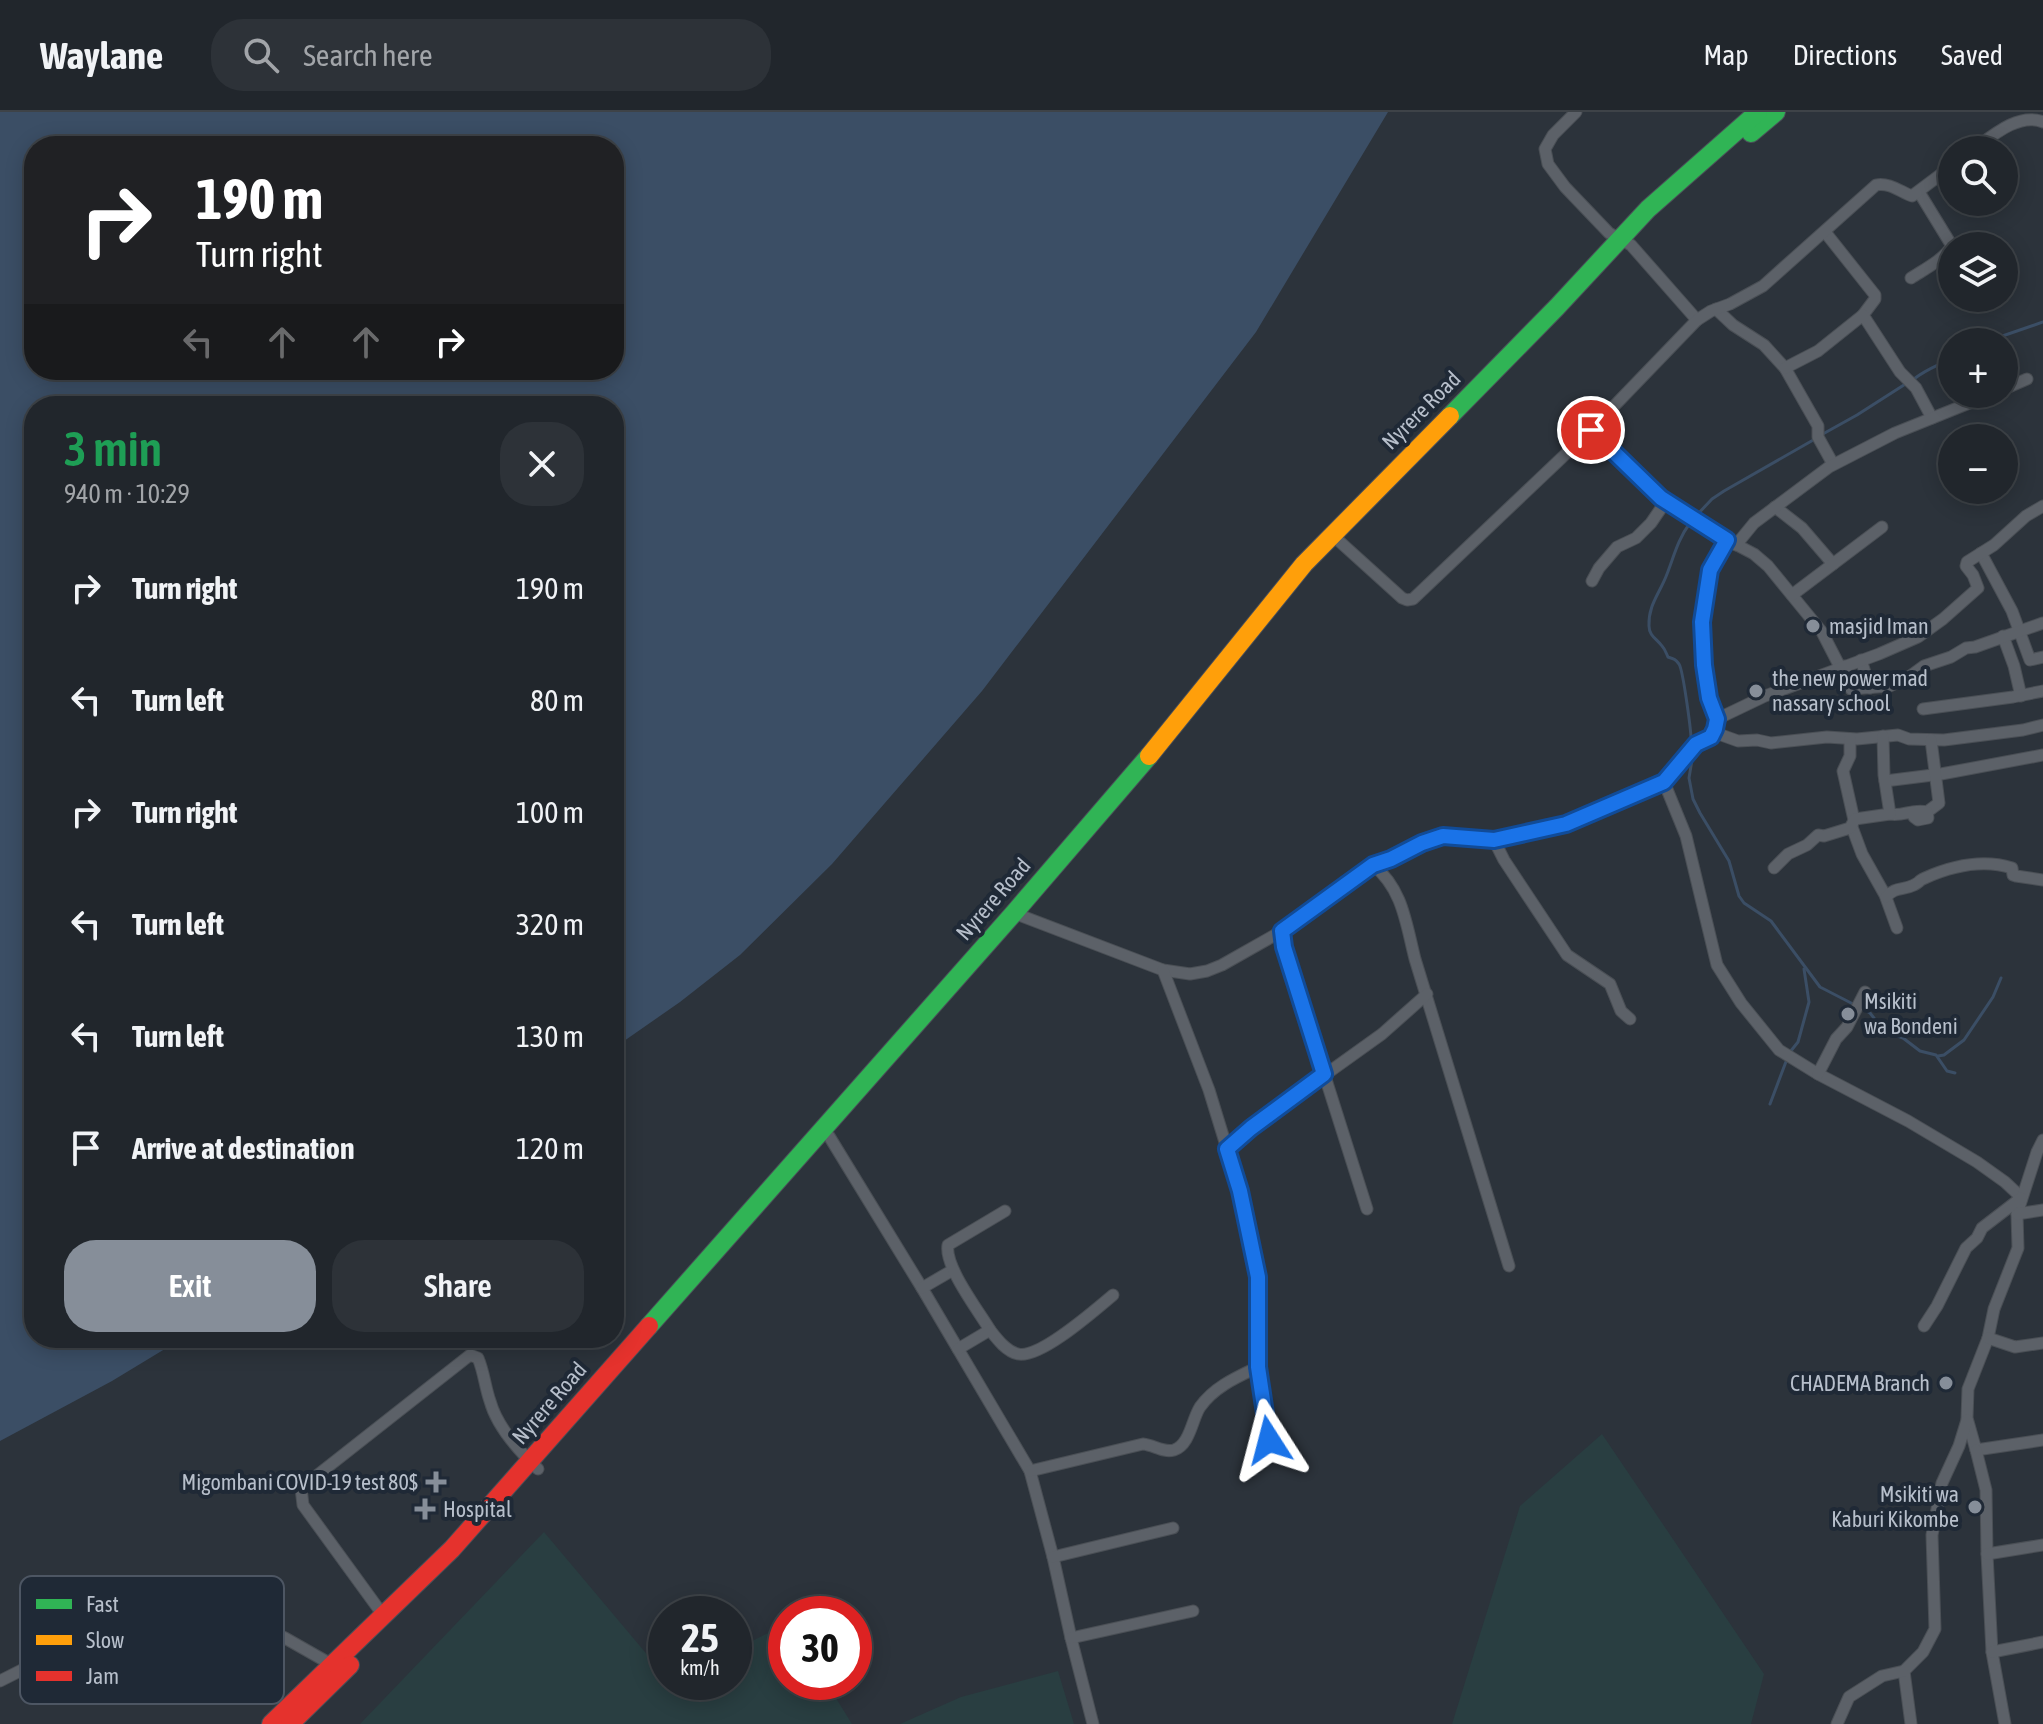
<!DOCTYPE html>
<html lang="en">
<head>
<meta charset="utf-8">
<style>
  body { margin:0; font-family:"Asap Condensed",sans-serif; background:#2d3238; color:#f1f3f6; height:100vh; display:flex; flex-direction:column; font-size:30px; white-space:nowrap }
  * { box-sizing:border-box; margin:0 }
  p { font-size:26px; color:#a2a5a9 }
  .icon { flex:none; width:44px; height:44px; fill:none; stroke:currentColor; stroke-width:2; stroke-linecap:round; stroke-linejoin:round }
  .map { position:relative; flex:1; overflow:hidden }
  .side { position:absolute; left:24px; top:284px; width:600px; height:952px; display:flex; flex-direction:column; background:#21262c; border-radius:32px; box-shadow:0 4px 20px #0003,0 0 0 2px #3e4348 }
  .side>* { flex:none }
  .hud { position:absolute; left:24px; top:24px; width:600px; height:244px; border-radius:32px; box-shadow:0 4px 20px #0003,0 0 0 2px #3e4348; background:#202124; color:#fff; overflow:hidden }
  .buttons { position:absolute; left:1938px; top:24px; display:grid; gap:16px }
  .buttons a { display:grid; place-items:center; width:80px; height:80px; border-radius:50%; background:#21262c; box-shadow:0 4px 20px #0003,0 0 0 2px #3e4348; font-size:40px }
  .speed { position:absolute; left:648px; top:1484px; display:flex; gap:16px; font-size:40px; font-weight:700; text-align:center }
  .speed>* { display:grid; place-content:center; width:104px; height:104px; border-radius:50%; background:#21262c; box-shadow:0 4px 20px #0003,0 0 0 2px #3e4348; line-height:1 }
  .speed small { font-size:20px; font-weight:400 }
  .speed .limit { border:12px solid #d22; background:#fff; color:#111 }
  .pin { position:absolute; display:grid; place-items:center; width:68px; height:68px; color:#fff; margin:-34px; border:4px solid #fff; border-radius:50%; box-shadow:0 2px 8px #0007 }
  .me { position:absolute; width:88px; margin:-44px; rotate:351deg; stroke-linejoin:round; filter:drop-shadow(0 0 6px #0008) }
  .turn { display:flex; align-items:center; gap:28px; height:168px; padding:0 40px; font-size:36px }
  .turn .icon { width:104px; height:104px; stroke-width:2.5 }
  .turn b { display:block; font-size:56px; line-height:68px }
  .lanes { display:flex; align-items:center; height:76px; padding:0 40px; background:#0003; justify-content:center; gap:40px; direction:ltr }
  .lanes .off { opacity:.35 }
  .round { display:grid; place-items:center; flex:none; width:84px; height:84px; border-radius:32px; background:#2d3238 }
  .summary { display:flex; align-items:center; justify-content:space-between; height:136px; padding:0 40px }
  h1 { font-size:48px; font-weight:600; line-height:60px; color:#1e9e55 }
  .primary-button { display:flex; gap:16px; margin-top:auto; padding:16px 40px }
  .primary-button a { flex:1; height:92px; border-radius:32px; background:#868e99; color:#fff; font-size:32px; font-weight:600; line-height:92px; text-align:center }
  .primary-button a+a { background:#2d3238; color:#f1f3f6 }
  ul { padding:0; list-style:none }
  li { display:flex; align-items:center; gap:24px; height:112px; padding:0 40px }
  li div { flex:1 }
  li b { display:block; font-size:30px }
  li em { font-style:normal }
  header { display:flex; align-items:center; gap:48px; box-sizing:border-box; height:112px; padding:0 40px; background:#21262c; border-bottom:2px solid #3e4348 }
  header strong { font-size:38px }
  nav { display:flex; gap:44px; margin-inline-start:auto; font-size:28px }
  .search { width:560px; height:72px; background:#2d3238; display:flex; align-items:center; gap:20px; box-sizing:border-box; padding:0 28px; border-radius:32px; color:#a2a5a9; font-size:30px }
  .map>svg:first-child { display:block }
  .green { fill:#293e41 }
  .water { fill:#3b4e65; fill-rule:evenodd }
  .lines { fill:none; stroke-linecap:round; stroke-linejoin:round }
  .stream { stroke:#3b4e65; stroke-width:3 }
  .street-casing { stroke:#4a4f55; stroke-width:13 }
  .fast-casing { stroke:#4a4f58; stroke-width:20 }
  .slow-casing { stroke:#4a4f58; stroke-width:20 }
  .jam-casing { stroke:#4a4f58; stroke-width:20 }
  .street { stroke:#5c6168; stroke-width:11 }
  .fast { stroke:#30b455; stroke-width:18 }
  .slow { stroke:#ff9f0a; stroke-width:18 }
  .jam { stroke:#e5322d; stroke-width:18 }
  .route-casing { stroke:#114b97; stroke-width:20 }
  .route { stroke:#1a73e8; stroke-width:14 }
  .poi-dot { fill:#868e99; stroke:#1f2936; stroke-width:3 }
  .labels { text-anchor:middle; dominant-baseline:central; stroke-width:8; stroke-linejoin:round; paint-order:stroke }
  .street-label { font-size:22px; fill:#b7bfcb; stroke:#1f2936 }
  .poi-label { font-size:22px; fill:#b7bfcb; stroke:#1f2936; text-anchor:start }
  .key { fill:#1f2936; stroke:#4d5663; stroke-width:2 }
  .key-label { font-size:22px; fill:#b7bfcb }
</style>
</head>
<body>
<header>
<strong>Waylane</strong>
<div class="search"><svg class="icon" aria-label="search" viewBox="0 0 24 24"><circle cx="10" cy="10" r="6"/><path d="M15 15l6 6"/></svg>Search here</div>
<nav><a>Map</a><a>Directions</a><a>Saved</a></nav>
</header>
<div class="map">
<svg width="2043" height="1612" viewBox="0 0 2043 1612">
  <rect width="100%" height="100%" fill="#2c333b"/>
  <g class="green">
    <polygon points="1602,1322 1764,1562 1751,1612 1452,1612 1520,1394"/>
    <polygon points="544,1420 666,1565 666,1570 734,1570 734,1538 786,1512 786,1570 826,1570 852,1612 360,1612"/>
    <polygon points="1058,1559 1074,1612 900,1612 961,1585"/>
  </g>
  <path class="water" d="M0 0H1388L1256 220 982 579 832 752 740 843 680 890 614 936V294H34V1226H183L112 1269 0 1329ZM34 34H614V258H34Z"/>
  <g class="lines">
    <g class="stream">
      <polyline points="1985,230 2043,210"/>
      <path d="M1914 267C1925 258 1939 253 1952 246"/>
      <polyline points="1821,323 1857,303 1907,271"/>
      <polyline points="1695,405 1712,387 1724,379 1815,327"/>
      <path d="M1690 411C1678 427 1674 444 1667 462 1660 481 1648 493 1649 514 1649 524 1657 527 1662 534 1665 537 1666 541 1668 545 1674 547 1675 547 1679 552 1683 558 1692 623 1691 631"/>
      <polyline points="1693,642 1689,666 1693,687 1700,701 1729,749 1739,784 1744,791 1771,809 1820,875 1855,893"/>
      <polyline points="1861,896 1870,901 1881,915 1892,922 1903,926 1920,939 1936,943 1947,959 1955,961"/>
      <polyline points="1790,940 1798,930 1809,890 1804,857"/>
      <polyline points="1938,944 1944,943 1964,928 1993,885 2001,866"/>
      <polyline points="1770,992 1787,947"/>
    </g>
    <g class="street-casing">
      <g id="street">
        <polyline points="1576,0 1553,23 1545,37 1548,52 1565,75 1609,121 1631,133 1697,208"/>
        <path d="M1973 38C1992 24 2019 0 2043 10"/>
        <polyline points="1919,80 1952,134"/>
        <polyline points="1825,120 1875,183 1875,187 1863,203"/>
        <path d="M1911 166C1925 157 1943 148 1952 134"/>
        <polyline points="1716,197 1733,213 1764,233 1785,256 1818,314 1818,325 1833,352"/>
        <polyline points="1785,256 1818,239 1863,203 1900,260 1916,276 1932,306"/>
        <polyline points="2004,277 2027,267"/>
        <polyline points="1591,318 1661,386 1716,422 1754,442 1768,454 1822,520 1840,555"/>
        <polyline points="1775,395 1802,416 1833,452"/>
        <path d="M1339 429 1402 486 1407 488 1413 487 1591 318 1697 208 1711 199 1730 192 1763 174 1876 73C1889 70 1901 80 1912 84L1952 54"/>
        <polyline points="1736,433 1754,411 1829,355 1895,321 1992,282"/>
        <polyline points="1981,441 2012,499 2030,548 2043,545"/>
        <polyline points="1592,469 1599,456 1617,435 1636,426 1651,411 1666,389"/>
        <polyline points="1792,483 1882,415"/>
        <polyline points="2003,524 2014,554 2021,584"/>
        <polyline points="1861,548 1870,576"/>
        <polyline points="1844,554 1851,577 1890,574 1909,565 1924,554 1951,545 1966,536 1975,535 2043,511"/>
        <polyline points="1923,597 2013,585 2043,579"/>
        <path d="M1717 607C1701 561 1695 508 1709 461 1713 449 1721 438 1727 428"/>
        <polyline points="1713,620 1738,629 1757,628 1771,631 1827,625 1857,627 1898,623 1909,627 1944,628 2023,618 2043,613"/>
        <polyline points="1850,627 1850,644 1843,659 1854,708"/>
        <polyline points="1885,669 1941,662 2043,643"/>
        <polyline points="1664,670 1686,724 1717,853 1741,891 1779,938 1818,962 1908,1009 1977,1050 2005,1070 2021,1085"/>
        <polyline points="1927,700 1939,691 1931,628"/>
        <path d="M1890 702C1902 705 1914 696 1927 700L1928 706 1918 708 1914 705 1912 700"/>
        <polyline points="1852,715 1862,742 1885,783 1897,816"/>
        <polyline points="1494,728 1504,748 1567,843 1610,872 1621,899 1630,907"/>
        <path d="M1373 753C1403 777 1406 812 1415 847L1509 1154"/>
        <polyline points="1774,756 1788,742 1807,733 1818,723 1824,724 1850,716 1855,707 1890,702 1884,663 1883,624"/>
        <path d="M1886 785C1896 774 1902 779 1914 773 1923 768 1916 770 1925 766 1952 754 1983 747 2012 756L2013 763 2016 764 2043 768"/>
        <polyline points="1014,801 1163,858 1190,862 1207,859 1222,853 1282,819 1373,753 1443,724 1494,728 1566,712 1664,670 1696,632 1711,625 1717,607 1765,584 1879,542 1918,525 1943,507 1978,476 1973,463 1966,454 1967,450 1994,433 2026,404 2043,394"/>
        <polyline points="1282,819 1284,835 1367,1097"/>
        <polyline points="1163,858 1209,978 1240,1079 1258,1165 1258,1255 1269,1328"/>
        <polyline points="1818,962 1836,927 1847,915 1865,880"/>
        <polyline points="829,1024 922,1176 1030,1359 1053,1445 1071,1526 1093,1612"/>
        <polyline points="2043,1028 2037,1040 2017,1102 2018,1136 1994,1197 1988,1226 1968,1277 1967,1306 1976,1338 2043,1328"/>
        <polyline points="1227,1037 1251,1016 1382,922 1427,882"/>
        <polyline points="2017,1102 2043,1098"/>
        <polyline points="922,1176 953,1158"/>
        <polyline points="1924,1214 1937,1194 1966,1136 1977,1126 1982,1116 2021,1086"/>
        <path d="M990 1218C978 1198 944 1154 948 1133L1005 1099"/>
        <polyline points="1988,1226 2015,1235 2043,1231"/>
        <path d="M958 1237 990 1218C997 1227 1006 1239 1018 1242 1040 1247 1095 1198 1113 1183"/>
        <polyline points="1976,1338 1986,1378 1987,1442 1992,1540 2005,1612"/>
        <path d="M1030 1359 1143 1332C1154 1333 1163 1341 1174 1338 1190 1333 1192 1307 1200 1295 1214 1275 1237 1265 1258 1255"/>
        <polyline points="1987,1442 2043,1433"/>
        <polyline points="1053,1445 1173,1416"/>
        <path d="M383 1503 303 1393 301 1376 470 1243 478 1246C484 1260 485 1275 490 1289 497 1315 519 1339 538 1357"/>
        <polyline points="1071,1526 1193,1499"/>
        <polyline points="1992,1540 2043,1530"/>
        <polyline points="1904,1559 1911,1612"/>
        <polyline points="0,1569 103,1517 156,1495 202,1494 244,1507 285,1526 336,1555"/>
        <polyline points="1837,1612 1849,1585 1882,1564 1904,1559 1923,1540 1935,1517 1932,1423 1942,1371 1959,1334 1967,1308"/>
      </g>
    </g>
    <g class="fast-casing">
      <g id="fast">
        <polyline points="1751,21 1776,0"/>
        <polyline points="1450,304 1557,195 1648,97 1758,0"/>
        <polyline points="649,1214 1014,801 1149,644"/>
      </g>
    </g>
    <g class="slow-casing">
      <polyline id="slow" points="1149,644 1304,452 1450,304"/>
    </g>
    <g class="jam-casing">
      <g id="jam">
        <polyline points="271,1612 452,1437 649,1214"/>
        <polyline points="290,1612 350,1553"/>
      </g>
    </g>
    <use href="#street" class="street"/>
    <use href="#fast" class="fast"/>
    <use href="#slow" class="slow"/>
    <use href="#jam" class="jam"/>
  </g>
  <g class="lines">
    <g class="route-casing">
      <polyline id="route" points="1269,1328 1258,1255 1258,1165 1240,1079 1227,1037 1251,1016 1324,962 1284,835 1282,819 1373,753 1391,747 1422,731 1443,724 1494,728 1566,712 1664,670 1696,632 1711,625 1715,617 1717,607 1709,586 1704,553 1702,510 1710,458 1727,428 1661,386 1591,318"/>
    </g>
    <use href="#route" class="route"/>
  </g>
  <g class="poi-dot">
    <circle cx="1813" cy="514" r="8"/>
    <circle cx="1756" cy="579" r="8"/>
    <circle cx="1848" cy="902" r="8"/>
    <circle cx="1946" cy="1271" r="8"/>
    <path d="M432 1358h8v8h8v8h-8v8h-8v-8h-8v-8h8z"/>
    <circle cx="1975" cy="1395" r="8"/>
    <path d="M421 1385h8v8h8v8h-8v8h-8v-8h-8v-8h8z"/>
  </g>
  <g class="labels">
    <g class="street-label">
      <text transform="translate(1421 298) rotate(-45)">Nyrere Road</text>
      <text transform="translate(993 787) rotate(-49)">Nyrere Road</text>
      <text transform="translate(549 1291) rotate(-49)">Nyrere Road</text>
    </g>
    <g class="poi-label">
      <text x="1829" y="514">masjid Iman</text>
      <text x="1772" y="566">the new power mad<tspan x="1772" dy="25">nassary school</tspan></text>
      <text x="1864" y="889">Msikiti<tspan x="1864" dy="25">wa Bondeni</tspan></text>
      <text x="1930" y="1271" text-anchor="end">CHADEMA Branch</text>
      <text x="418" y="1370" text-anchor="end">Migombani COVID-19 test 80$</text>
      <text x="1959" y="1382" text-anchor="end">Msikiti wa<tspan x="1959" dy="25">Kaburi Kikombe</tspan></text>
      <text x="443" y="1397">Hospital</text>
    </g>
  </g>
  <rect x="20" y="1464" width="264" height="128" rx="12" class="key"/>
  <rect x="36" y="1487" width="36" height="10" fill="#30b455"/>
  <rect x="36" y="1523" width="36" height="10" fill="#ff9f0a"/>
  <rect x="36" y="1559" width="36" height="10" fill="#e5322d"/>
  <g class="key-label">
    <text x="86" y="1500">Fast</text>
    <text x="86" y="1536">Slow</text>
    <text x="86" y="1572">Jam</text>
  </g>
</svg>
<div class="buttons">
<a><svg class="icon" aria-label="search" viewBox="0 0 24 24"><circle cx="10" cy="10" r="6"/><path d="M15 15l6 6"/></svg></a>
<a><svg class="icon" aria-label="layers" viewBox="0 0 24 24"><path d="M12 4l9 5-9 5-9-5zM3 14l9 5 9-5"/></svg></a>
<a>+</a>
<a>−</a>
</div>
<div class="speed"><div>25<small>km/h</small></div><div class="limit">30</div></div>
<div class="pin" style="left:1591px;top:318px;background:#d93025"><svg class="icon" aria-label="arrive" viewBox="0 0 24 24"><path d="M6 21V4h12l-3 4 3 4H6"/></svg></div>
<svg class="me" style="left:1269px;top:1328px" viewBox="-20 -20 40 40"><path d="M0-17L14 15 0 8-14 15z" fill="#1a73e8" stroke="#fff" stroke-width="4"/></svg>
<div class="hud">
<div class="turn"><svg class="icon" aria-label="right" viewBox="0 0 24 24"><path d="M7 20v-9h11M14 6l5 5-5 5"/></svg><div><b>190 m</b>Turn right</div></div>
<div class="lanes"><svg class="icon off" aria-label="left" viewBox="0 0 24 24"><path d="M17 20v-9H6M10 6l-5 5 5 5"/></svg><svg class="icon off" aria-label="ahead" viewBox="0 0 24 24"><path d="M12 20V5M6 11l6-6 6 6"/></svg><svg class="icon off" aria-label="ahead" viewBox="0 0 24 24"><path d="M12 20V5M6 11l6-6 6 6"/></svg><svg class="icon" aria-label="right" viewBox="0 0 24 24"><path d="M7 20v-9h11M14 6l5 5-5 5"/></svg></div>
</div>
<section class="side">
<div class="summary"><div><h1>3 min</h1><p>940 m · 10:29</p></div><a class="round"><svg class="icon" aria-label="close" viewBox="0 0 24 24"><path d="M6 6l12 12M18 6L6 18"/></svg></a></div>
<ul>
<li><svg class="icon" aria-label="right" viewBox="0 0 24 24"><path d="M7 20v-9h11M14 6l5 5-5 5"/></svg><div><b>Turn right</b></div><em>190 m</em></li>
<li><svg class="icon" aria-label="left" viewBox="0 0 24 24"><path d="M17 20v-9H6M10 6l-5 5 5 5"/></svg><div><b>Turn left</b></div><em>80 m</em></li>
<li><svg class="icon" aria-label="right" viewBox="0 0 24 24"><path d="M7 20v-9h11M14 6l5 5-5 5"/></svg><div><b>Turn right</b></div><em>100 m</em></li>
<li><svg class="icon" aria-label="left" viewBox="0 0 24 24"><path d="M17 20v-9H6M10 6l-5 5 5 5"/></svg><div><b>Turn left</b></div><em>320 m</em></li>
<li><svg class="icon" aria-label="left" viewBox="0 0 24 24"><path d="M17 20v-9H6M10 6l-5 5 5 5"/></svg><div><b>Turn left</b></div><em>130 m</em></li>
<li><svg class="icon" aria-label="arrive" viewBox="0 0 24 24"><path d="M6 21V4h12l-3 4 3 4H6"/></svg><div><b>Arrive at destination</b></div><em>120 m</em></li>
</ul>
<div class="primary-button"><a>Exit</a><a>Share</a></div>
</section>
</div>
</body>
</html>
